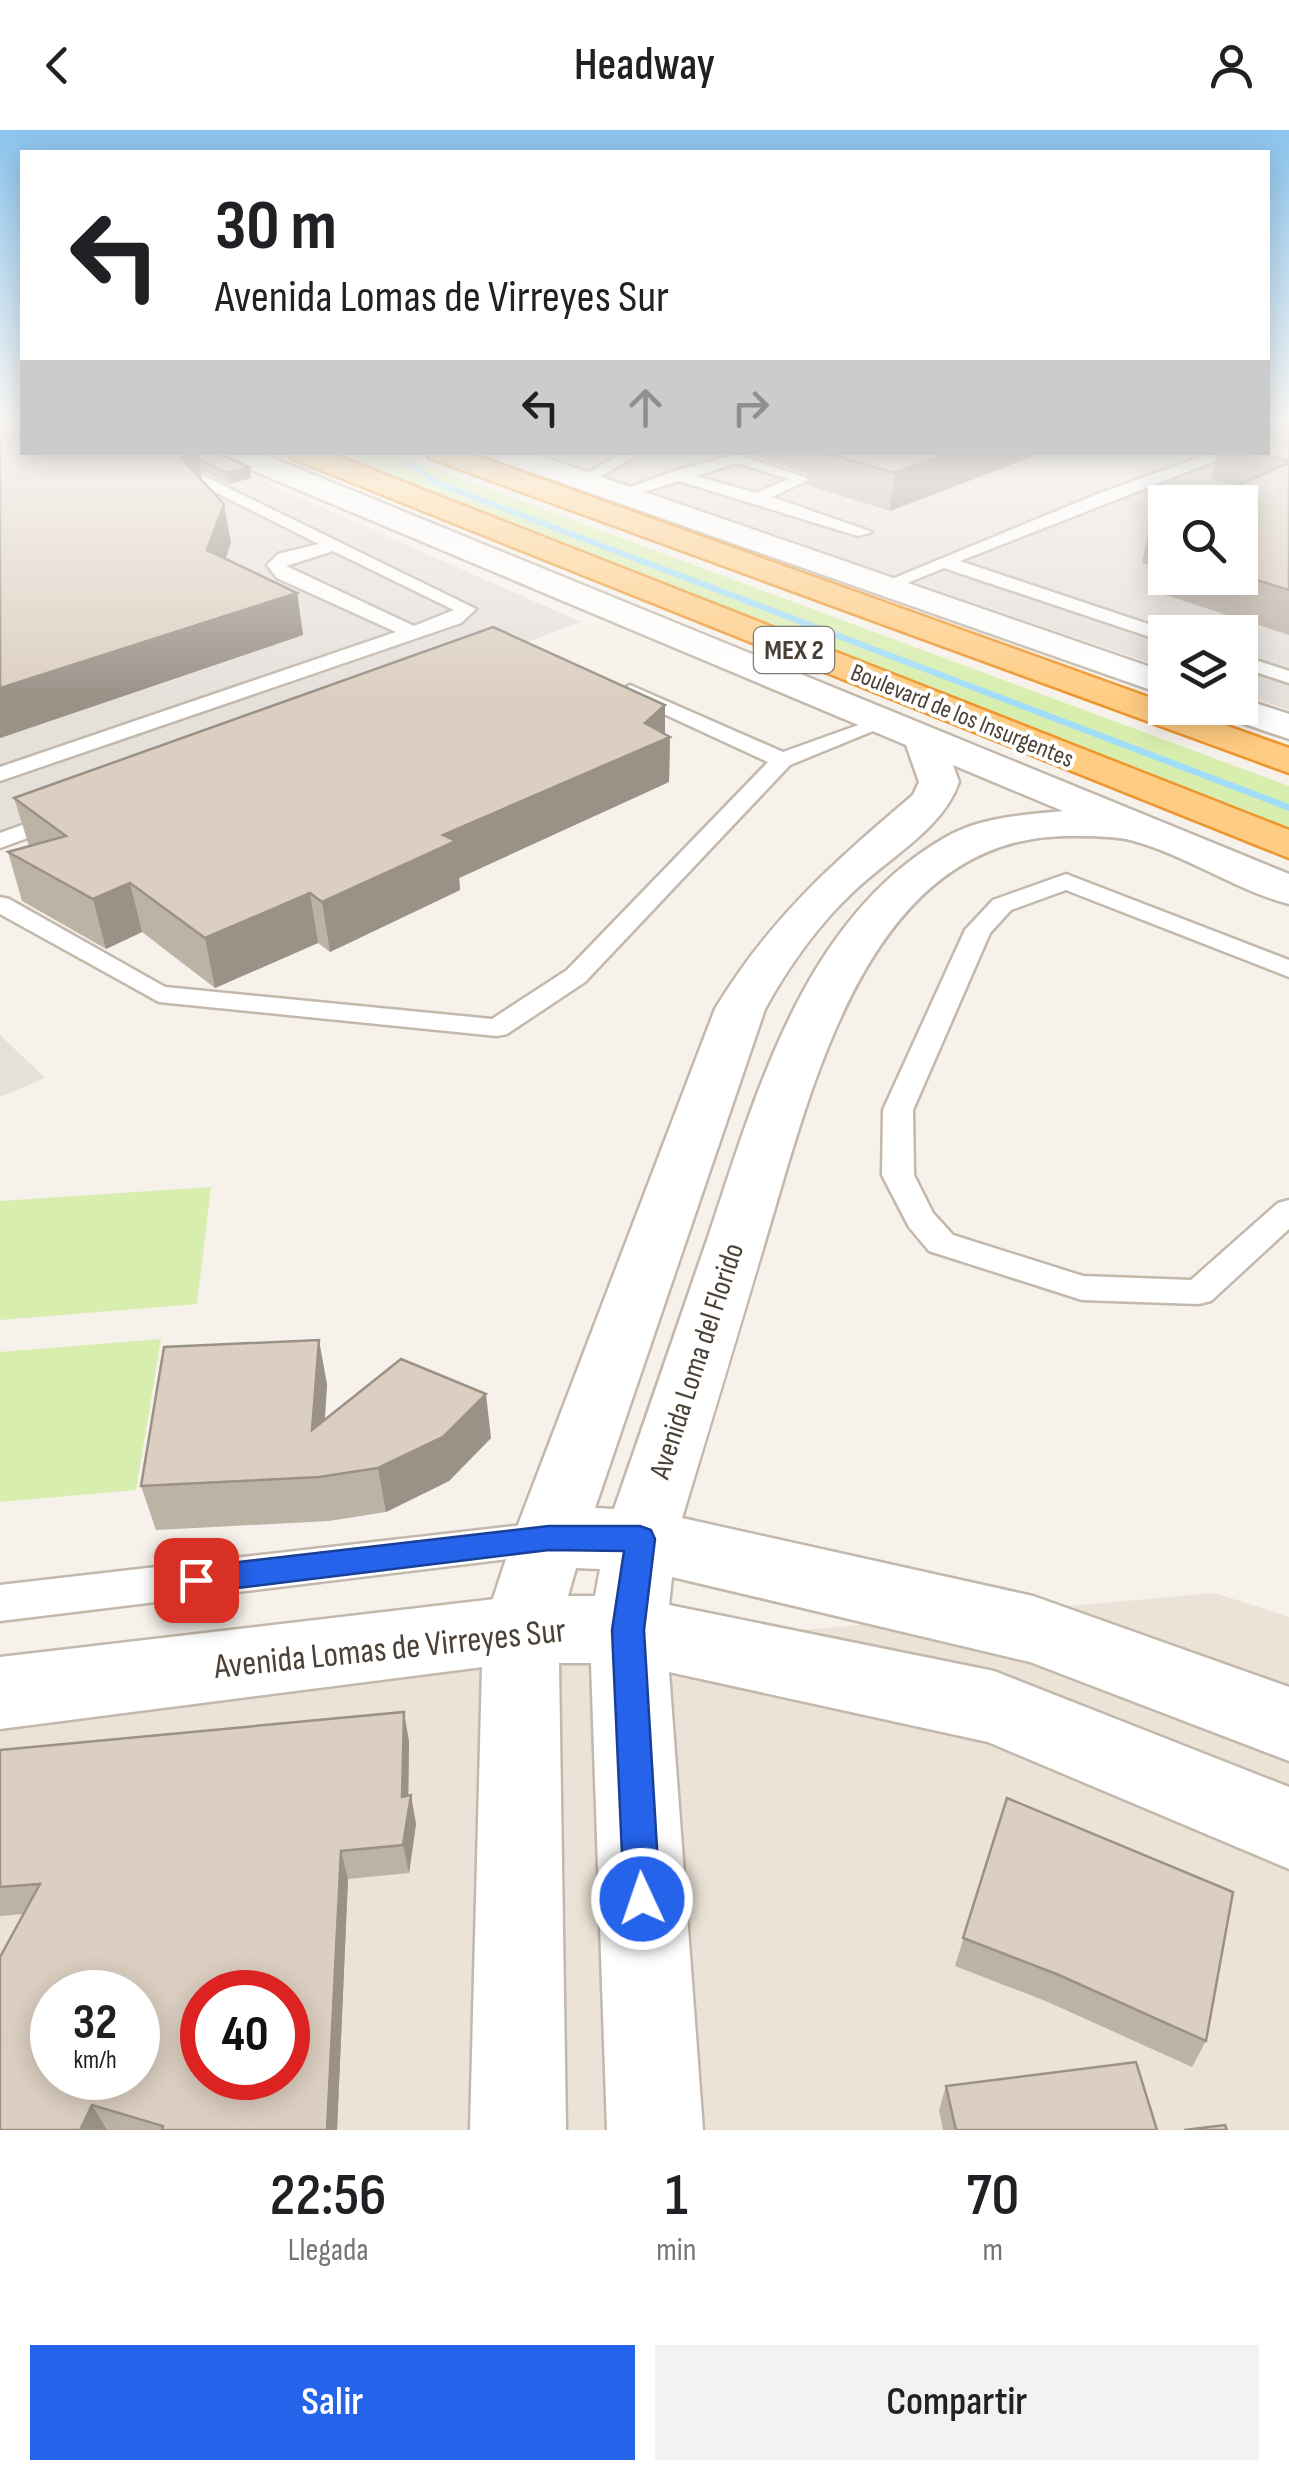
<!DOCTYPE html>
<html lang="es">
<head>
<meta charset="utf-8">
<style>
  body { margin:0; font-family:"Sofia Sans Condensed",sans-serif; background:#f2f2f2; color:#202124; height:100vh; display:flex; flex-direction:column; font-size:38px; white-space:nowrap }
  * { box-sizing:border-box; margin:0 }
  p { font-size:32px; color:#757577 }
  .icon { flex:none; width:55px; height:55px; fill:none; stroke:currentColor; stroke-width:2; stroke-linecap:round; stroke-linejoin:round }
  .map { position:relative; height:2000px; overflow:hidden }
  .drawer { display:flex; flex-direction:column; background:#fff; flex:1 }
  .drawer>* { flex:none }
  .guide { position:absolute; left:20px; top:20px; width:1250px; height:305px; border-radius:0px; box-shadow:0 5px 25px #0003; background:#fff; color:#202124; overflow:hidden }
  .fabs { position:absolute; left:1148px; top:355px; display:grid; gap:20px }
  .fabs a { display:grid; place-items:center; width:110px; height:110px; border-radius:0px; background:#fff; box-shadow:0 5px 25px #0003; font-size:50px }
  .speed { position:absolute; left:30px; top:1840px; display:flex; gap:20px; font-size:50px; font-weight:700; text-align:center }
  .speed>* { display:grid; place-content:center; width:130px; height:130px; border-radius:50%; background:#fff; box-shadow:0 5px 25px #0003; line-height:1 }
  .speed small { font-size:25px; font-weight:400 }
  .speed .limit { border:15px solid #d22; background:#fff; color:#111 }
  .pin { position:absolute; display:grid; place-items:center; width:85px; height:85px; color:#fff; margin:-42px; border-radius:20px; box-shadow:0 5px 15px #0006 }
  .me { position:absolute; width:110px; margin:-55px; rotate:357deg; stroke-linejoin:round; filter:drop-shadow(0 0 8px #0008) }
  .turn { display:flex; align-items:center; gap:35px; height:210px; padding:0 30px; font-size:45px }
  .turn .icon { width:130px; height:130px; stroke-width:2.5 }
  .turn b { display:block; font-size:70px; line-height:85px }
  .lanes { display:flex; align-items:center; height:95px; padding:0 30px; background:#0003; justify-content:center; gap:50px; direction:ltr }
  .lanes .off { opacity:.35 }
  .eta { display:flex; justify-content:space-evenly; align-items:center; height:170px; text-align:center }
  .eta b { font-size:60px; font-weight:600; line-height:70px }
  .cta { display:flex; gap:20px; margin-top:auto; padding:20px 30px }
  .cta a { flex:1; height:115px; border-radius:0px; background:#2563eb; color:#fff; font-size:40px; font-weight:600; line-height:115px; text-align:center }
  .cta a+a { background:#f2f2f2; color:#202124 }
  header { display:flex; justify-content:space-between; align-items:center; height:130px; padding:0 30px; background:#fff; font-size:45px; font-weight:600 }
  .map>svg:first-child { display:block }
  .residential { fill:#ebe3d7; fill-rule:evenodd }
  .industrial { fill:#e6e0db; fill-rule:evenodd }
  .green { fill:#d8eeaf }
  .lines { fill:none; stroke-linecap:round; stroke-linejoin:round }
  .stream { fill:#a1ddf8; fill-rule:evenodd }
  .service-casing { stroke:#c3b8ab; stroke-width:5 }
  .minor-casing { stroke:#c3b8ab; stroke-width:5 }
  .tertiary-casing { stroke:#c3b8ab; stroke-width:5 }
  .trunk-casing { stroke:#ee952c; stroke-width:5 }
  .service { fill:#fff; fill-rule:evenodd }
  .minor { fill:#fff; fill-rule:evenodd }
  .tertiary { fill:#fff; fill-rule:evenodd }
  .trunk { fill:#ffcc83; fill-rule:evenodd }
  .wall { fill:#bdb2a6 }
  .shaded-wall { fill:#9a9187 }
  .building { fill:#dccfc1; stroke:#9a9187; stroke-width:2.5; fill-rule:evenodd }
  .route { fill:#2563eb; stroke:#184099; stroke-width:2.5 }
  .labels { text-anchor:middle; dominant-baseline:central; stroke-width:8; stroke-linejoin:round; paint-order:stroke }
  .far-street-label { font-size:25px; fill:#4b4137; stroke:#fff }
  .shield { fill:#fff; stroke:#817a73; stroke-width:2.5 }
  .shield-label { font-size:28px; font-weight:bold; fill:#4b4137 }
  .street-label { font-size:30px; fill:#4b4137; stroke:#fff }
  .near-street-label { font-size:35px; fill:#4b4137; stroke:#fff }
</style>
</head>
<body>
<header><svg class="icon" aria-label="back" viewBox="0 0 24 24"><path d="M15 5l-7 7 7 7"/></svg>Headway<svg class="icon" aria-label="person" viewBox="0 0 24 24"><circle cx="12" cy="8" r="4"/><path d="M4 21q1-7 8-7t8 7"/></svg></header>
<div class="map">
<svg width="1289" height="2000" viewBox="0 0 1289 2000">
  <rect width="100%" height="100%" fill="#f6f1ea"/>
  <path class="residential" d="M1215 1463 1289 1487V2000H0V1572ZM52 1862H138V1948H52ZM202 1862H288V1948H202Z"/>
  <g class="industrial">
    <polygon points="0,288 22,288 22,322 198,323 581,492 0,708"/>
    <path d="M1268 288H1289V580L1240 564V502H1165V538L537 323 1268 322ZM1165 372H1240V448H1165Z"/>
    <polygon points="0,905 45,948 0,967"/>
  </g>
  <g class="green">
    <polygon points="321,323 392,323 1289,656 1289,705"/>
    <polygon points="211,1057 197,1174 0,1190 0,1071"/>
    <polygon points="161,1209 136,1360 0,1372 0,1222"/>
  </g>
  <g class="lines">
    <polygon class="stream" points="409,330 440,351 1289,674 1289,681 434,355 406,334"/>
    <g class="service-casing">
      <g id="service">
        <polygon points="0,288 22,288 22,296 1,291"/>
        <path d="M135 322H155L476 479 461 493 0 651V637L396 502 277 448 267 435 278 424 319 414ZM333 421 454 480 414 496 286 436Z"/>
        <polygon points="623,322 642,322 588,354 575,351"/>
        <polygon points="1215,322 1238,322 960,431 1172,502 1165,502 1165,512 944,438 890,460 884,461 875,456 1100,363"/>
        <path d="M737 324 810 349 772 367 872 402 858 406 679 351 620 369 612 364 671 342ZM737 333 788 349 757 363 695 346Z"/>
        <polygon points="1240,525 1289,541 1289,553 1240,537"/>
        <polygon points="630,555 783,622 878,588 885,586 895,592 790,635 585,852 507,904 497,906 159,872 0,784 0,767 9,769 165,857 492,889 567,840 768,632 623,565 620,561"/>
        <polygon points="61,681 72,688 69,693 0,718 0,703"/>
        <polygon points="1066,744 1289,830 1289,847 1066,760 1011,780 990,803 913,980 914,1045 933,1083 953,1105 1083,1146 1191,1150 1278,1073 1289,1070 1289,1099 1211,1171 1199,1174 1082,1170 929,1121 909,1097 882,1045 883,980 965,800 993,770"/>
        <polygon points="549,1392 563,1396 569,1408 563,1420 549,1424 0,1491 0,1455"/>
      </g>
    </g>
    <g class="minor-casing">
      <polygon id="minor" points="521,1466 548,1475 559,1499 548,1523 521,1532 0,1599 0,1527"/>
    </g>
    <g class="tertiary-casing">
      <g id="tertiary">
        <path d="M220 322H258L1289 744V774C1235 760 1188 726 1134 711 1117 706 1093 706 1074 706 868 702 812 957 765 1112 738 1204 710 1296 682 1388L1033 1466 1289 1557V1631L1030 1532 672 1447 669 1475 994 1541 1289 1657V1739L988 1612 669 1542 703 2000H607L591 1533H559L566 2000H470L483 1499 513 1408 715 879C771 787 832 734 913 665L919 652 906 615 223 328ZM953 635 1063 681C1024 685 980 687 946 707 803 789 757 962 708 1107 677 1197 646 1288 614 1379L595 1378 765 879C788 837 818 795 853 762 888 728 943 699 959 652ZM576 1438 600 1439 595 1466H568Z"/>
        <polygon points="488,322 529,322 1165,542 1165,565 491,328"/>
        <polygon points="1240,568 1289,584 1289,609 1221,586 1215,578 1240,578"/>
      </g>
    </g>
    <g class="trunk-casing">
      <g id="trunk">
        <polygon points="288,322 327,322 1289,700 1289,728 291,328"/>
        <polygon points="426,322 466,322 1165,573 1165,578 1177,578 1289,618 1289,643 429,328"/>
      </g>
    </g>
    <use href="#service" class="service"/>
    <use href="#minor" class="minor"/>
    <use href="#tertiary" class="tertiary"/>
    <use href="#trunk" class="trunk"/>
  </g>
  <g class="wall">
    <polygon points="1289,288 1289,505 1156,462 1161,439 1142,433 1150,394 1165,387 1165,448 1240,448 1240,372 1237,356 1211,349 1217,322 1268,322"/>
    <polygon points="0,297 22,322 217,322 249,337 251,348 229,354 200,340 202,351 231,413 225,429 297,463 303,505 0,608"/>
    <polygon points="744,322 1044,322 890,381 807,355 807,344"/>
    <polygon points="665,575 665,604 670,607 669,652 459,748 460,760 330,822 318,813 215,858 142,802 106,819 22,771 8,722 29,716 14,668"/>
    <polygon points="327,1254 325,1290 491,1308 449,1351 386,1382 329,1391 156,1400 141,1356"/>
    <polygon points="409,1611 408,1666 416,1694 409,1743 348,1749 337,2000 0,2000 23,1784 0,1786 0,1620"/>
    <polygon points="1007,1668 1206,1911 1192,1937 1048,1872 955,1836"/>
    <polygon points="946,1956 1157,2000 943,2000 939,1980"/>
  </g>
  <g class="shaded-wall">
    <polygon points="952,322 1044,322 890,381 894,343"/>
    <polygon points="198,324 204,361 181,328"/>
    <polygon points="249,337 251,348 229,354 227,343"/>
    <polygon points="224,374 231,413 214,461 207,420"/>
    <polygon points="297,463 303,505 0,608 0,558"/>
    <polygon points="665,575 665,609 670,607 669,652 459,748 460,760 330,822 322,772 645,593"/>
    <polygon points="130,753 142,802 106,819 93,769"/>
    <polygon points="310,763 318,813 215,858 205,808"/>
    <polygon points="319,1210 327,1254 321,1344 312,1300"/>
    <polygon points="486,1264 491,1308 449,1351 386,1382 378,1338"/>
    <polygon points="404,1582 409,1611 408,1687 411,1665 416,1694 409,1743 403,1715 402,1667"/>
    <polygon points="341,1721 348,1749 337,2000 327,2000"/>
    <polygon points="92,1975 107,2000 80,2000"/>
  </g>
  <g class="building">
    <polygon points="1280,288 1289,288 1289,331 1256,322 1268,322 1268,293"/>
    <polygon points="22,292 22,322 195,322 198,324 181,328 224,374 207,420 297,463 0,558 0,297"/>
    <polygon points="195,322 217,322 249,337 227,343 199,330 198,324"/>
    <polygon points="823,322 952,322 894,343"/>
    <polygon points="1289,333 1289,460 1240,445 1240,372 1199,372"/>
    <polygon points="1165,387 1165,398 1150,394"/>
    <polygon points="493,497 665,575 645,593 670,607 443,705 456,711 322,772 310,763 205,808 130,753 93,769 8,722 66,706 14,668"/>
    <polygon points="319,1210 312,1300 401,1229 486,1264 443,1307 378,1338 319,1347 141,1356 164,1217"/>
    <path d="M404 1582 402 1667 411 1665 403 1715 341 1721 327 2000H162L163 1996 92 1975 80 2000H0V1827L40 1754 0 1757V1620ZM52 1862H138V1948H52ZM202 1862H288V1948H202Z"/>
    <polygon points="1007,1668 1233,1762 1206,1911 1059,1845 963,1808"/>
    <polygon points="1136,1932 1157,2000 956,2000 946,1956"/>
    <polygon points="1225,1995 1227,2000 1184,2000"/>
  </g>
  <linearGradient id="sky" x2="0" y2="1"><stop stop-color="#8bc4ee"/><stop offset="0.51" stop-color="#fbf9f6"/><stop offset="1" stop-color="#fbf9f6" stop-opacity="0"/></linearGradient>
  <rect width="1289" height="568" fill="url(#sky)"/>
  <polygon class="route" points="549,1396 640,1396 651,1400 655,1409 644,1500 660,1769 655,1782 642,1787 630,1782 624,1769 612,1500 624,1421 549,1420 196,1463 185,1459 181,1450 185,1441 196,1437"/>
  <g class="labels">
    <g class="far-street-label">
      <text transform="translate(962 586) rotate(22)">Boulevard de los Insurgentes</text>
    </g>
    <rect class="shield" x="754" y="497" width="80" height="46" rx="8"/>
    <g class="shield-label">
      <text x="794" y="520">MEX 2</text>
    </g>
    <g class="street-label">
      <text transform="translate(697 1231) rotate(-72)">Avenida Loma del Florido</text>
    </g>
    <g class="near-street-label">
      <text transform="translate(390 1519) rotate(-6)">Avenida Lomas de Virreyes Sur</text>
    </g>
  </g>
</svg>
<div class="fabs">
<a><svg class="icon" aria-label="search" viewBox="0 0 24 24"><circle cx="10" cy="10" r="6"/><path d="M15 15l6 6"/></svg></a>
<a><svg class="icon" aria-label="layers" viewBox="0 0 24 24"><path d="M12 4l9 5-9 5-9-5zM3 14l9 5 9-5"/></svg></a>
</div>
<div class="speed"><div>32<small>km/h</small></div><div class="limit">40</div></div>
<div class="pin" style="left:196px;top:1450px;background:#d93025"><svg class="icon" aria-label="arrive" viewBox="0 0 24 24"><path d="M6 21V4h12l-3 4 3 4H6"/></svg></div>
<svg class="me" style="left:642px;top:1769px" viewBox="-20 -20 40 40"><circle r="17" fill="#2563eb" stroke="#fff" stroke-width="3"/><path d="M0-11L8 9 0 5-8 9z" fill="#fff"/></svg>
<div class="guide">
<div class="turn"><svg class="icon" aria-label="left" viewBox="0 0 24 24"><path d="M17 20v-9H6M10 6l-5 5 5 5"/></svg><div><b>30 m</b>Avenida Lomas de Virreyes Sur</div></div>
<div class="lanes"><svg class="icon" aria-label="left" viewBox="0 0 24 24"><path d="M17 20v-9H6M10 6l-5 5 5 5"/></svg><svg class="icon off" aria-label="ahead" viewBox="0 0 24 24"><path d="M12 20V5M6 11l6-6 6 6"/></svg><svg class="icon off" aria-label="right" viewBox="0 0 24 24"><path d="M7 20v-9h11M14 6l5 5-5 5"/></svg></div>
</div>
</div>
<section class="drawer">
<div class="eta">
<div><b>22:56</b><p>Llegada</p></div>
<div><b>1</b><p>min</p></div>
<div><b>70</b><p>m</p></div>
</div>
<div class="cta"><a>Salir</a><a>Compartir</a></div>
</section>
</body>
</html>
